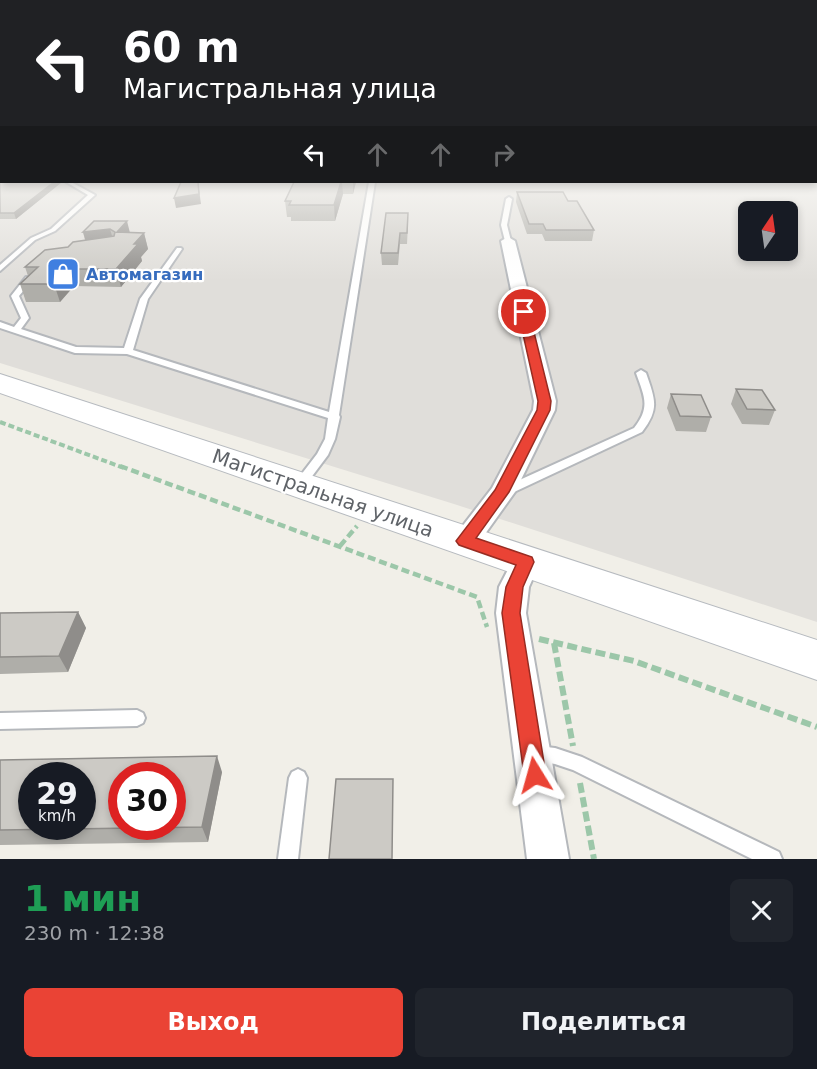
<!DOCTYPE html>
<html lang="ru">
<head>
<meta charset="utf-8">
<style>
  body { margin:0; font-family:"DejaVu Sans",sans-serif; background:#20242c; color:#f1f3f6; height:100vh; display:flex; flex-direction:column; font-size:22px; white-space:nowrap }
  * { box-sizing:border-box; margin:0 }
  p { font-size:20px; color:#9ea1a6 }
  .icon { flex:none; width:33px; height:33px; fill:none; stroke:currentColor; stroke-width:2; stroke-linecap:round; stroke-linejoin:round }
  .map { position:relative; height:859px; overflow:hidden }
  .sheet { display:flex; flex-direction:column; background:#171b24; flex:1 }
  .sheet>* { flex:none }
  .hud { position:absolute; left:0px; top:0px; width:818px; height:183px; box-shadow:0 3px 9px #0003; background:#202124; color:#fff; overflow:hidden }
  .needle { width:39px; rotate:13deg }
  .buttons { position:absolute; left:738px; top:201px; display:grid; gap:12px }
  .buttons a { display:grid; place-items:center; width:60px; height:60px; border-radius:9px; background:#171b24; box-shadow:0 3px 9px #0003; font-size:30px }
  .speed { position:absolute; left:18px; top:762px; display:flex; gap:12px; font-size:30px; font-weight:700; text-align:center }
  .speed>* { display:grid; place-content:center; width:78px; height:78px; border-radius:50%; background:#171b24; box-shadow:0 3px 9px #0003; line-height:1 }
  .speed small { font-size:15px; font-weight:400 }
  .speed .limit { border:9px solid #d22; background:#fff; color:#111 }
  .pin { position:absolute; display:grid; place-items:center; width:51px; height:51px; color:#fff; margin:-26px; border:3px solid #fff; border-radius:50%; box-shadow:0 2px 6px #0007 }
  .me { position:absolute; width:66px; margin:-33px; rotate:352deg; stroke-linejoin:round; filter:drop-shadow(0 0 4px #0008) }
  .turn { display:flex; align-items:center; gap:21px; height:126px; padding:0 24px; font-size:27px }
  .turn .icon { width:78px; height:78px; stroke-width:2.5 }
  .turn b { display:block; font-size:42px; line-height:51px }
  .lanes { display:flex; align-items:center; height:57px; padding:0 24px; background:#0003; justify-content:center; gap:30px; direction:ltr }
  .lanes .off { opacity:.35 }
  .round { display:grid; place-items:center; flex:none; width:63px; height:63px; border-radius:9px; background:#20242c }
  .summary { display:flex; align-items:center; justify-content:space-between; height:102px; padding:0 24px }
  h1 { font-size:36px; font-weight:800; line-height:45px; color:#1e9e55 }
  .primary-button { display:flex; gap:12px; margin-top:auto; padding:12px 24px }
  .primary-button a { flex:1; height:69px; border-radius:9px; background:#ea4335; color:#fff; font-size:24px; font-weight:800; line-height:69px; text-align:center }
  .primary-button a+a { background:#20242c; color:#f1f3f6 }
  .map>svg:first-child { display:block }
  .industrial { fill:#e0deda; fill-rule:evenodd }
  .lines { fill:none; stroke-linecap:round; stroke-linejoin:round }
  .service-casing { stroke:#b5b8bc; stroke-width:4 }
  .minor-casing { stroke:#b5b8bc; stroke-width:4 }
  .secondary-casing { stroke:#b6babf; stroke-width:2 }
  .path-far2 { stroke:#9cc7a9; stroke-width:4; stroke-dasharray:6 3; stroke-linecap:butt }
  .path-far1 { stroke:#9cc7a9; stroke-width:4.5; stroke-dasharray:8 4; stroke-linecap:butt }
  .path { stroke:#9cc7a9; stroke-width:6; stroke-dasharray:10 4.5; stroke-linecap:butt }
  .service { fill:#fff; fill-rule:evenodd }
  .minor { fill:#fff; fill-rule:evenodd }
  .secondary { fill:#fff; fill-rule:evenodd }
  .wall { fill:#afaea9 }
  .shaded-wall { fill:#8f8d8a }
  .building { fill:#cccac5; stroke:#8f8d8a; stroke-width:1.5; fill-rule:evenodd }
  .route { fill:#ea4335; stroke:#982c22; stroke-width:1.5 }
  .labels { text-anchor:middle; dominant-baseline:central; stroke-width:4.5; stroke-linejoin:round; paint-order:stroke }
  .far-shop-label { font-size:16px; font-weight:bold; fill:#366cbe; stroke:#fff; text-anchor:start }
  .street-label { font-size:20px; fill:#5f6368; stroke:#fff }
</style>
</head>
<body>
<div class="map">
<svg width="817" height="859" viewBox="0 0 817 859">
  <rect width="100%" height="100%" fill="#f1efe8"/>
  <path class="industrial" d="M0 161 2 182H816L817 161V622L454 504 0 363ZM748 212H788V250H748Z"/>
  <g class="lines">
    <g class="service-casing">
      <g id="service">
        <polygon points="66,182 71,182 95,195 55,231 35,240 0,271 0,265 31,238 51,229 88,195"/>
        <polygon points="369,182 375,182 339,415 340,417 335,439 328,455 304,487 296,487 294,484 317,454 325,439 328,418 127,354 75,353 0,328 0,322 14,327 21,318 11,296 26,277 29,277 33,279 19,296 29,318 21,329 76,347 124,348 140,299 177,248 181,248 182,249 148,299 133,350 329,412"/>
        <polygon points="509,197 512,199 507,225 511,241 508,243 505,241 501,225 506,199"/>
        <path d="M641 370 646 373C655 399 660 409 642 432L512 493H504L502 490 504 487 634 428C651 407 644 396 636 373Z"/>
        <polygon points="137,710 143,713 145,718 143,723 137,726 0,729 0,713"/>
        <polygon points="538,746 555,748 582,757 779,852 782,859 752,859 573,770 555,764 532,760 529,754 532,748"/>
        <polygon points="298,769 304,772 307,778 298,859 278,859 289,778 292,772"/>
      </g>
    </g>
    <g class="minor-casing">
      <g id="minor">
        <polygon points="508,237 515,241 556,401 555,410 515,492 475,548 465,551 455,548 451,541 492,488 533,410 534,401 501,241"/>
        <polygon points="526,551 536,554 540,562 529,587 526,613 569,859 527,859 496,613 499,587 516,554"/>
      </g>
    </g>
    <g class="secondary-casing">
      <polygon id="secondary" points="0,374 817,640 817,680 0,393"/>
    </g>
    <polyline class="path-far2" points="0,422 124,468"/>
    <g class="path-far1">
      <polyline points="120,466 477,597 487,627"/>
      <polyline points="340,546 357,526"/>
    </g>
    <g class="path">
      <polyline points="539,639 634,661 817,727"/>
      <polyline points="554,643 573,746"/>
      <polyline points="580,783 594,859"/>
    </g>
    <use href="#service" class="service"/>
    <use href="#minor" class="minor"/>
    <use href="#secondary" class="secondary"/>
  </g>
  <g class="wall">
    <polygon points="0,177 62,182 16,219 0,219"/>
    <polygon points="294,182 356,182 353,194 343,194 335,221 291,221 291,217 287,217 285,201"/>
    <polygon points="517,192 568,201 594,230 592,241 545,241 542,234 527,234 516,202"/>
    <polygon points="94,221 130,233 144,233 148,249 141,257 142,261 121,287 74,286 60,302 26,302 20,284 28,276 25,267 85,240 83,232"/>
    <polygon points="408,224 407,244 400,244 398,265 382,265 381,253"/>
    <polygon points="736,389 775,410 769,425 742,424 731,404"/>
    <polygon points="671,394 711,417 706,432 676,431 667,408"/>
    <polygon points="78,612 86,628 68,672 0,674 0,613"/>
    <polygon points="0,760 222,772 208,842 0,845"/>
  </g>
  <g class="shaded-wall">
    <polygon points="54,182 62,182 16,219 14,213"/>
    <polygon points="198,182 201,204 176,208 174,198"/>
    <polygon points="341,182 342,182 343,194 335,221 334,205"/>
    <polygon points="353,182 356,182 353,194"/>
    <polygon points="127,221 131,237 117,232"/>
    <polygon points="110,229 115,246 88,249 83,232"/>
    <polygon points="144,233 148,249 141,257 142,261 121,287 116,269 134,244"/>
    <polygon points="68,269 74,286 60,302 54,284"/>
    <polygon points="78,612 86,628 68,672 59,656"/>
    <polygon points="217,756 222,772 208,842 202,827"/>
  </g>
  <g class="building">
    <polygon points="0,177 2,177 2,182 54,182 14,213 0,213"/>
    <polygon points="181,182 198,182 199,194 174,198"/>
    <polygon points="294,182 341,182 334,205 289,205 291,201 285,201"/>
    <polygon points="517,192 563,192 568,201 577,201 594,230 546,230 543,224 529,224"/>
    <polygon points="386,213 408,213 407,233 400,233 398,253 381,253"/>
    <polygon points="94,221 127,221 117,232 144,233 134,244 138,244 116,269 68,269 54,284 20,284 38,267 25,267 45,250 68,247 73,242 114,236 115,232 110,229 83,232"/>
    <polygon points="736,389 762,390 775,410 747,409"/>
    <polygon points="671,394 701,395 711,417 680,416"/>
    <polygon points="78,612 59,656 0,657 0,613"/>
    <path d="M217 756 202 827 0 830V760ZM32 776H82V826H32ZM122 776H172V826H122Z"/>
    <polygon points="336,779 393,779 392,859 329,859"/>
  </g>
  <linearGradient id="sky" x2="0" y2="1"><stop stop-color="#8fc3f1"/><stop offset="0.57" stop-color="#f9f8f5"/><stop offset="1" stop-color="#f9f8f5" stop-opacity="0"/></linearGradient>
  <rect width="817" height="281" fill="url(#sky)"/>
  <polygon class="route" points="524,309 529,312 551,401 550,410 509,492 476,538 532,557 534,562 523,587 520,613 546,775 543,783 535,786 527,783 524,775 502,613 506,587 516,565 459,545 456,541 495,490 537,410 538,401 518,312"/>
  <defs>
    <g id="shop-square" transform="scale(1.725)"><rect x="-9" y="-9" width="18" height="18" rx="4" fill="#3f7fe0" stroke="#fff"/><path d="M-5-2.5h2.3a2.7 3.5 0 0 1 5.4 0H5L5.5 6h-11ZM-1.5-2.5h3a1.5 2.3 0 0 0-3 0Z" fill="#fff"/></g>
  </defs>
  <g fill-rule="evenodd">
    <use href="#shop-square" x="63" y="274"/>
  </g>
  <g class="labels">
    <g class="far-shop-label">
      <text x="86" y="274">Автомагазин</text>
    </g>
    <g class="street-label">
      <text transform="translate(323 493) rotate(19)">Магистральная улица</text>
    </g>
  </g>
</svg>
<div class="buttons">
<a><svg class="needle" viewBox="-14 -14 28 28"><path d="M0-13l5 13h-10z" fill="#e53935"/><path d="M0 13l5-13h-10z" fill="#9ea1a6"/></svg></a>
</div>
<div class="speed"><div>29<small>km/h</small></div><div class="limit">30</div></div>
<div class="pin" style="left:524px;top:312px;background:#d93025"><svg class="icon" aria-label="arrive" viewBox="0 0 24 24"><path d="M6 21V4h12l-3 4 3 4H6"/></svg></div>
<svg class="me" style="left:535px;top:775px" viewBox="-20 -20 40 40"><path d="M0-17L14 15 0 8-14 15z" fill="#ea4335" stroke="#fff" stroke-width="4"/></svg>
<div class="hud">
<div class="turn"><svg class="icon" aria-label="left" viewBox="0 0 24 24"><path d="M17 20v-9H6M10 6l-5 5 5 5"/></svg><div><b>60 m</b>Магистральная улица</div></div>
<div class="lanes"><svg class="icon" aria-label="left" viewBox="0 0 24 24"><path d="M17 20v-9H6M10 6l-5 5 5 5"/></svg><svg class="icon off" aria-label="ahead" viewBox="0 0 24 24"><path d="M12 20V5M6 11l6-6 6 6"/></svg><svg class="icon off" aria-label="ahead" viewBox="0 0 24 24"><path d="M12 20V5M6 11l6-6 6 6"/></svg><svg class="icon off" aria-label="right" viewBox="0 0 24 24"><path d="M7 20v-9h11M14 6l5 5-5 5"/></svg></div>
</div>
</div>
<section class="sheet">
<div class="summary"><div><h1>1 мин</h1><p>230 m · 12:38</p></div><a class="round"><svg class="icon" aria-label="close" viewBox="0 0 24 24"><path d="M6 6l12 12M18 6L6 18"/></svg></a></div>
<div class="primary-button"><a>Выход</a><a>Поделиться</a></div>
</section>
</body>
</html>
